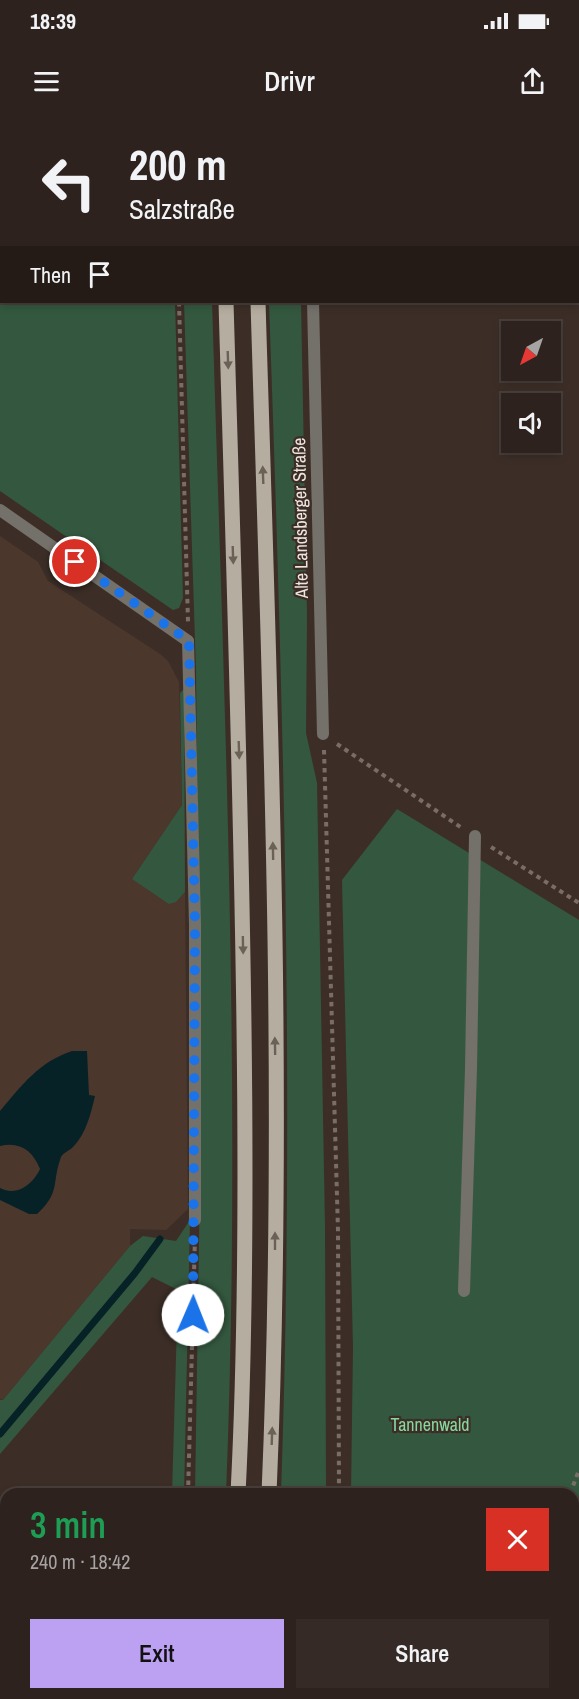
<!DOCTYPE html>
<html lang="en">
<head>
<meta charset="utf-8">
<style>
  body { margin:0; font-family:"Archivo Narrow",sans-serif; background:#352a26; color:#f1f3f6; height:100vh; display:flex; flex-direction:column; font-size:22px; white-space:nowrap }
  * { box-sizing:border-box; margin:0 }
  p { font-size:20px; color:#a7a4a4 }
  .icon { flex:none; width:33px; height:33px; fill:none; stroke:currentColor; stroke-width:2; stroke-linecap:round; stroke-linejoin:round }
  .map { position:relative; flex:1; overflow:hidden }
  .sheet { position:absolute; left:0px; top:1368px; width:579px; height:212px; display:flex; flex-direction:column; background:#2d221d; border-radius:18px 18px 0 0; box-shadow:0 3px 9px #0003,0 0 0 2px #483f3b }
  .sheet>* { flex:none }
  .banner { position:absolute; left:0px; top:0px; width:579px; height:183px; box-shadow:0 3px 9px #0003,0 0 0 2px #483f3b; background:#2d221d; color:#f1f3f6; overflow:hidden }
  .needle { width:39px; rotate:220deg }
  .controls { position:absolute; left:501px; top:201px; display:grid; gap:12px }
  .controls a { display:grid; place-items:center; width:60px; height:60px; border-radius:0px; background:#2d221d; box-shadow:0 3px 9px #0003,0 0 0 2px #483f3b; font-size:30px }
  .pin { position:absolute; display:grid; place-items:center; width:51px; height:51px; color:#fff; margin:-26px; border:3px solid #fff; border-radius:50%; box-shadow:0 2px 6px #0007 }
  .me { position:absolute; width:66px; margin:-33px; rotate:1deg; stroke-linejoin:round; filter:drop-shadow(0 0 4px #0008) }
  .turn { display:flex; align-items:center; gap:21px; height:126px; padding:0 30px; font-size:27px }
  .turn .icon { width:78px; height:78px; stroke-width:2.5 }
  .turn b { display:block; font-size:42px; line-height:51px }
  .then { display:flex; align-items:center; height:57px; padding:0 30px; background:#0003; gap:12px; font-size:22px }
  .round { display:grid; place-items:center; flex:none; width:63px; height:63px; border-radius:0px; background:#352a26 }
  .summary { display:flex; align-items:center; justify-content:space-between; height:102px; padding:0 30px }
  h1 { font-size:36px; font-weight:600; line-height:45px; color:#1e9e55 }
  .action { display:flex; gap:12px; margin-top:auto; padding:12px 30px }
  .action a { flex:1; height:69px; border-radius:0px; background:#bca0f2; color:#111; font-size:24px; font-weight:600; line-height:69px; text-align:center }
  .action a+a { background:#352a26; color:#f1f3f6 }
  .status { display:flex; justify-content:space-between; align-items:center; height:42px; padding:0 30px; background:#2d221d; direction:ltr }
  .status svg { height:16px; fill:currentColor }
  header { display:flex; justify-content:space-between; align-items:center; height:78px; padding:0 30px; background:#2d221d; font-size:27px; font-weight:600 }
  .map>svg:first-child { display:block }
  .built { fill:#4b372c }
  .green { fill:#34583f }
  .water { fill:#062227 }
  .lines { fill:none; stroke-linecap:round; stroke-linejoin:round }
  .stream { stroke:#062227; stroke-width:7 }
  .path { stroke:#7a6d67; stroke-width:4; stroke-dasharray:4.5 4.5; stroke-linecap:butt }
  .service { stroke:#74706a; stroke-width:12 }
  .minor { stroke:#74706a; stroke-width:12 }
  .primary { stroke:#b5aea0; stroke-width:15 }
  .oneway { fill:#6c6157 }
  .route { stroke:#1a73e8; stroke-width:10; stroke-dasharray:0 18 }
  .labels { text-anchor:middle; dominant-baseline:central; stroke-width:4.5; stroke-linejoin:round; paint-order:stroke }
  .street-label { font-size:18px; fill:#efe6e1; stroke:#3c2e27 }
  .park-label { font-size:18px; fill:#86d89e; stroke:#3c2e27 }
</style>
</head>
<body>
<div class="status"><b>18:39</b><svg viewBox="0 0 49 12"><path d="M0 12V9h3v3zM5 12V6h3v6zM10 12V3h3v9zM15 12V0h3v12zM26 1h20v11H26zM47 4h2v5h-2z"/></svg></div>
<header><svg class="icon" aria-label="menu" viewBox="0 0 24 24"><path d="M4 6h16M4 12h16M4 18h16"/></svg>Drivr<svg class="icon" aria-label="share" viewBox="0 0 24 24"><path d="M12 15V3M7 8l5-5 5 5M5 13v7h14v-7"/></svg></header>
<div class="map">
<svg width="579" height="1579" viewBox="0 0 579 1579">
  <rect width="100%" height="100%" fill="#3c2e27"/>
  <polygon class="built" points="0,416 38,442 48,461 160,534 168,541 179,562 182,685 132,759 176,782 185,772 188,1089 166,1110 130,1109 130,1126 3,1280 0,1279"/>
  <g class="green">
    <polygon points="0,0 169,0 2,2 2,182 175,182 183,478 179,488 173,490 0,371"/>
    <path d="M184 182H212C224 579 242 977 226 1374H195L201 997 196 551Z"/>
    <path d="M269 182H301L307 496 306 613 317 663 325 1108 326 1374H281C295 977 283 579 269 182Z"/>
    <polygon points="184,569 185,772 176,782 169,784 132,759 182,685 180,573"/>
    <polygon points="397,689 579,800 579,1579 348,1579 348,1574 573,1574 573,1374 351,1374 353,1227 342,760"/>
    <polygon points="190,1100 184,1374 172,1374 178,1170 152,1157 0,1334 0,1280 3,1280 130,1126 143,1116 176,1121"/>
  </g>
  <path class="water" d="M72 931H87L89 975 95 976C91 993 86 1014 73 1027 68 1032 62 1032 60 1040 52 1064 60 1073 37 1094H29L0 1080V1068C17 1077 33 1064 40 1049 33 1031 20 1021 0 1026V991C22 965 39 942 72 931Z"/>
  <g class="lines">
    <polyline class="stream" points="0,1314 135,1153 160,1119"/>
    <g class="path">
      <polyline points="174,0 174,2"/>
      <polyline points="179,182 188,502"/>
      <polyline points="337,624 462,708"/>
      <polyline points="324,630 338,1111 339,1374"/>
      <polyline points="491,727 579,783"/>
      <polyline points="188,1374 195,1116"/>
      <polyline points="570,1374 579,1350"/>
      <polyline points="573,1566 579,1563"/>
      <polyline points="505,1574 506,1579"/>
      <polyline points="178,1579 179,1574"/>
      <polyline points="338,1579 338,1574"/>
      <polyline points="543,1579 556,1574"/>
    </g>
    <g class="service">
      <polyline points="188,521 195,804 195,1100"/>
      <polyline points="464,1171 471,949 475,716"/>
    </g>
    <g class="minor">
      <polyline points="308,0 308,2"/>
      <polyline points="313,182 323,614"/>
      <polyline points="0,390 188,521"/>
    </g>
    <g class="primary">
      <polyline points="221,0 221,2"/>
      <polyline points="253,0 253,2"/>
      <path d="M226 182C233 423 241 665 244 907 246 1062 246 1218 238 1374"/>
      <path d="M258 182C270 579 286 977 269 1374"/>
      <polyline points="226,1579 227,1574"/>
      <polyline points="257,1579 258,1574"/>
    </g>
  </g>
  <defs><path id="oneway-solid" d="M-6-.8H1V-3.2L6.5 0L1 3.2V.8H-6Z" transform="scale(1.5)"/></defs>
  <g class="oneway">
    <use href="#oneway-solid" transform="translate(228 240) rotate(88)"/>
    <use href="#oneway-solid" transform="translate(263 355) rotate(-92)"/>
    <use href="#oneway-solid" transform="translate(233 435) rotate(88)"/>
    <use href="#oneway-solid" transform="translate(239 630) rotate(88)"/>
    <use href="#oneway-solid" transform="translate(273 731) rotate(-91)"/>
    <use href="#oneway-solid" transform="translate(243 825) rotate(89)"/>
    <use href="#oneway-solid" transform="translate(275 926) rotate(-91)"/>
    <use href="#oneway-solid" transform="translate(275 1121) rotate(-90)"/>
    <use href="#oneway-solid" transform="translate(272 1316) rotate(-88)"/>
  </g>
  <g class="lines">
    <polyline class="route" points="75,442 189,521 195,804 193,1195"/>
  </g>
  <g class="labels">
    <g class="street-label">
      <text transform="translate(300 398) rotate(-91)">Alte Landsberger Straße</text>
    </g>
    <g class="park-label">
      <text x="430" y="1304">Tannenwald</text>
    </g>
  </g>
</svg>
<div class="controls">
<a><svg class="needle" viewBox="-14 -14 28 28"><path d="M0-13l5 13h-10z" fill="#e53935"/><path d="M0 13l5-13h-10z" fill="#a7a4a4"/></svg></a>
<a><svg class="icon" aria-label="sound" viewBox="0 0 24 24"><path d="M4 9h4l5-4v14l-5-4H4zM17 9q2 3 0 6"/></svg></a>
</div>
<div class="pin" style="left:75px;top:442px;background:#d93025"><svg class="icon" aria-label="arrive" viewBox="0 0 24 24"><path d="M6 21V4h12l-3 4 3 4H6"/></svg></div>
<svg class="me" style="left:193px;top:1195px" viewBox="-20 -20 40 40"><circle r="19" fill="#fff"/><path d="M0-13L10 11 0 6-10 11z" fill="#1a73e8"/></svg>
<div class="banner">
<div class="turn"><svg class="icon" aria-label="left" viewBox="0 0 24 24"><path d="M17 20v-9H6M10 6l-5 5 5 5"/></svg><div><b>200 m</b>Salzstraße</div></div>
<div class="then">Then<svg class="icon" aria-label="arrive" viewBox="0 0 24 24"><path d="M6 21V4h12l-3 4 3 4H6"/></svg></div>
</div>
<section class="sheet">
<div class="summary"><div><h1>3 min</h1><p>240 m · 18:42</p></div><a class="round" style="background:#d93025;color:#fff"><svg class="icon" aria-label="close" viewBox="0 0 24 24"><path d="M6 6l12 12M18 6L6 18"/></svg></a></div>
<div class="action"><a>Exit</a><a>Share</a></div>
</section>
</div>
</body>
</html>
